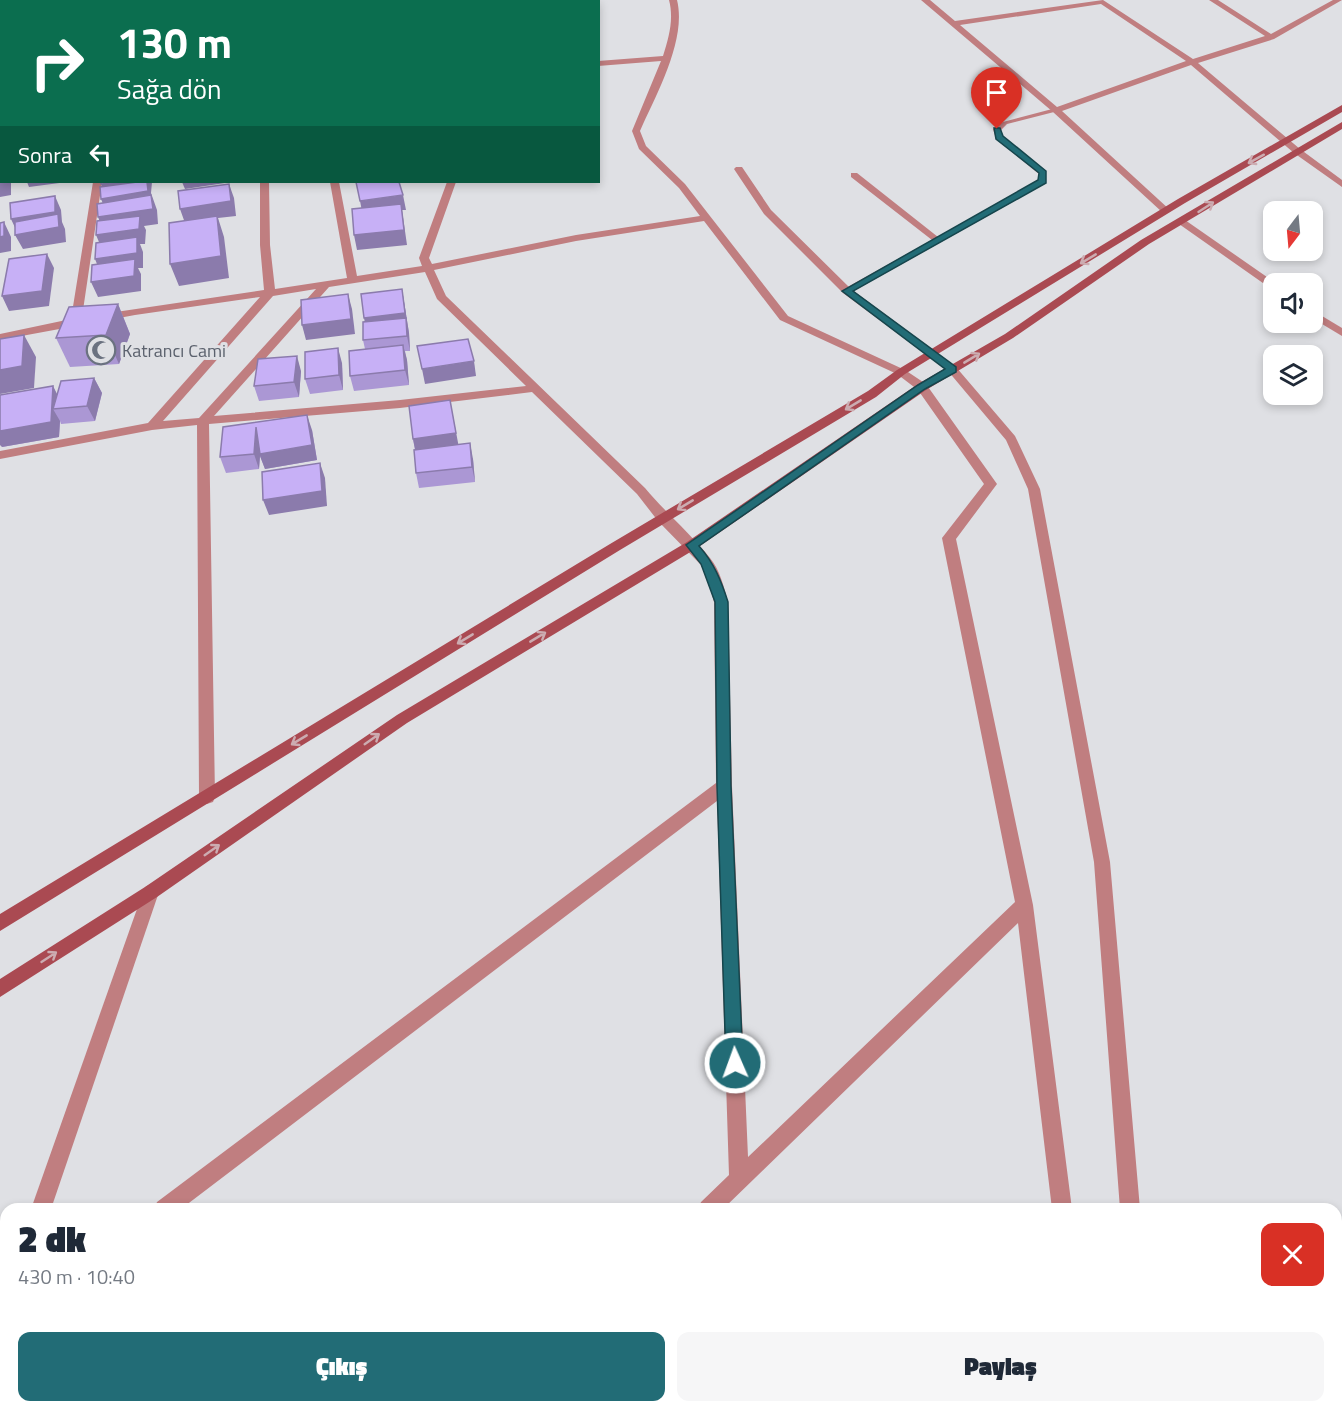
<!DOCTYPE html>
<html lang="tr">
<head>
<meta charset="utf-8">
<style>
  body { margin:0; font-family:"Titillium Web",sans-serif; background:#f6f6f7; color:#1f2937; height:100vh; display:flex; flex-direction:column; font-size:22px; white-space:nowrap }
  * { box-sizing:border-box; margin:0 }
  p { font-size:20px; color:#747a83 }
  .icon { flex:none; width:33px; height:33px; fill:none; stroke:currentColor; stroke-width:2; stroke-linecap:round; stroke-linejoin:round }
  .map { position:relative; flex:1; overflow:hidden }
  .details { position:absolute; left:0px; top:1203px; width:1342px; height:210px; display:flex; flex-direction:column; background:#fff; border-radius:18px 18px 0 0; box-shadow:0 3px 9px #0003 }
  .details>* { flex:none }
  .hud { position:absolute; left:0px; top:0px; width:600px; height:183px; box-shadow:0 3px 9px #0003; background:#0b6e4f; color:#fff; overflow:hidden }
  .needle { width:39px; rotate:196deg }
  .fabs { position:absolute; left:1263px; top:201px; display:grid; gap:12px }
  .fabs a { display:grid; place-items:center; width:60px; height:60px; border-radius:12px; background:#fff; box-shadow:0 3px 9px #0003; font-size:30px }
  .pin { position:absolute; display:grid; place-items:center; width:51px; height:51px; color:#fff; margin:-62px -26px; border-radius:50% 50% 50% 0; rotate:-45deg; box-shadow:0 0 6px #0007 }
  .pin .icon { rotate:45deg }
  .me { position:absolute; width:66px; margin:-33px; rotate:358deg; stroke-linejoin:round; filter:drop-shadow(0 0 4px #0008) }
  .turn { display:flex; align-items:center; gap:21px; height:126px; padding:0 18px; font-size:27px }
  .turn .icon { width:78px; height:78px; stroke-width:2.5 }
  .turn b { display:block; font-size:42px; line-height:51px }
  .then { display:flex; align-items:center; height:57px; padding:0 18px; background:#0003; gap:12px; font-size:22px }
  .round { display:grid; place-items:center; flex:none; width:63px; height:63px; border-radius:12px; background:#f6f6f7 }
  .overview { display:flex; align-items:center; justify-content:space-between; height:102px; padding:0 18px }
  h1 { font-size:36px; font-weight:800; line-height:45px }
  .action { display:flex; gap:12px; margin-top:auto; padding:12px 18px }
  .action a { flex:1; height:69px; border-radius:12px; background:#226c76; color:#fff; font-size:24px; font-weight:800; line-height:69px; text-align:center }
  .action a+a { background:#f6f6f7; color:#1f2937 }
  .map>svg:first-child { display:block }
  .lines { fill:none; stroke-linecap:round; stroke-linejoin:round }
  .lane { fill:#c07e80; fill-rule:evenodd }
  .street { fill:#c07e80; fill-rule:evenodd }
  .secondary { fill:#aa4a52; fill-rule:evenodd }
  .wall { fill:#ab97d4 }
  .shaded-wall { fill:#8b7bac }
  .building { fill:#c7b0f6; stroke:#8b7bac; stroke-width:1.5 }
  .oneway { stroke:#ccacb1 }
  .route { fill:#226c76; stroke:#16464d; stroke-width:1.5 }
  .labels { text-anchor:middle; dominant-baseline:central; stroke-width:6; stroke-linejoin:round; paint-order:stroke }
  .far-worship-label { font-size:18px; fill:#5b616d; stroke:#dfe0e4; text-anchor:start }
</style>
</head>
<body>
<div class="map">
<svg width="1342" height="1413" viewBox="0 0 1342 1413">
  <rect width="100%" height="100%" fill="#dfe0e4"/>
  <g class="lines">
    <polygon class="lane" points="1056,108 1058,109 1058,111 1007,124 1001,130 1002,136 1046,171 1046,183 850,293 844,293 844,289 932,240 851,177 851,173 857,173 938,237 1039,180 1039,174 996,139 993,129 1003,122"/>
    <g class="street">
      <polygon points="319,0 334,0 317,2"/>
      <polygon points="393,0 401,0 402,2 394,2"/>
      <path d="M669 0H677C687 40 656 95 640 131L646 146 685 184 788 316 905 370 926 384 997 484 956 539 1033 905 1072 1209H1052L1018 923 723 1209H698L701 1202 729 1175 717 801 181 1209H154L157 1202 716 783 714 602 708 580 701 565 658 521 637 494 532 392 400 408 209 424 215 797 213 802 207 804 201 802 199 797 197 425 152 430 0 459V451L148 423 260 297 135 315 0 340V334L71 319 93 182H102L82 317 264 290 260 245V182H269L270 245 275 289 347 278 330 182H339L357 276 422 266 419 258 447 182H456L429 258 432 264 576 235 700 216 679 188 639 149 632 131 661 61 598 66V61L663 56C669 37 674 19 669 0ZM704 221 780 320 897 374 918 390 984 484 942 538 1015 902 748 1157 732 786 728 602C724 587 720 570 710 558 690 533 666 513 645 488L446 296 434 270 576 241ZM425 272 437 299 526 386 400 400 214 416 329 287ZM316 289 199 418 163 421 273 296Z"/>
      <path d="M921 0H930L955 21 1103 0 1193 59 1265 36 1209 0H1218L1271 34 1333 0H1342L1274 39 1198 63 1300 149 1342 180V187L1294 153 1191 65 1062 111 1170 210 1162 212 1053 112ZM1101 4 1186 61 1057 107 960 25Z"/>
      <rect x="0" y="48" width="2" height="4"/>
      <polygon points="736,167 742,167 771,210 851,289 956,367 1015,436 1040,489 1110,862 1140,1209 1120,1209 1094,862 1028,489 1006,440 948,371 843,293 764,214 734,169"/>
      <polygon points="1179,220 1185,220 1277,284 1274,284 1274,289 1270,288 1179,224"/>
      <polygon points="1312,310 1342,328 1342,336 1312,318"/>
      <polygon points="151,884 157,887 159,892 51,1209 31,1209 143,892 145,887"/>
      <polygon points="1342,1286 1342,1311 1336,1313 1336,1289"/>
      <polygon points="6,1300 6,1336 0,1339 0,1303"/>
      <polygon points="486,1407 512,1407 510,1413 484,1413"/>
      <polygon points="1075,1407 1097,1407 1098,1413 1076,1413"/>
      <polygon points="1180,1407 1205,1407 1207,1413 1182,1413"/>
      <polygon points="1240,1407 1265,1407 1263,1413 1238,1413"/>
    </g>
    <g class="secondary">
      <polygon points="433,0 448,0 431,2"/>
      <polygon points="513,0 526,0 511,2"/>
      <rect x="0" y="72" width="2" height="4"/>
      <rect x="0" y="84" width="2" height="6"/>
      <polygon points="1342,105 1342,112 1185,203 905,374 876,397 620,550 0,931 0,914 610,544 868,391 897,370 1178,199"/>
      <polygon points="1342,122 1342,129 1149,244 1013,338 926,390 697,548 407,723 157,897 0,997 0,979 145,887 397,715 687,542 918,384 1005,334 1141,240"/>
    </g>
  </g>
  <g class="wall">
    <polygon points="402,289 409,333 410,351 405,351 407,360 409,385 354,391 350,376 365,349 363,340 364,322"/>
    <polygon points="118,304 130,334 119,364 70,367 56,338"/>
    <polygon points="342,363 343,390 310,394 305,379"/>
    <polygon points="301,371 299,397 259,401 254,386"/>
    <polygon points="94,378 102,393 95,421 61,424 60,421 59,437 2,447 53,386 57,395"/>
    <polygon points="312,430 317,460 265,469 260,456 259,469 226,473 220,457"/>
    <polygon points="413,439 458,445 473,459 475,482 419,488 416,473 415,450"/>
  </g>
  <g class="shaded-wall">
    <polygon points="17,0 76,0 77,2 18,2"/>
    <polygon points="101,0 140,0 140,1 102,2"/>
    <polygon points="168,0 238,0 230,2 168,2"/>
    <rect x="0" y="108" width="2" height="15"/>
    <polygon points="0,182 11,182 11,195 0,197"/>
    <polygon points="27,182 67,182 29,187"/>
    <polygon points="123,182 152,182 151,193 157,210 158,224 144,226 146,230 145,244 140,244 143,252 143,268 138,268 141,274 141,291 98,297 91,282 101,274 95,259 102,249 96,235 104,232 98,217 107,213 101,199 106,198 101,184"/>
    <polygon points="182,182 225,182 225,183 185,189"/>
    <polygon points="229,184 234,198 236,216 218,218 224,237 229,278 179,286 170,264 185,223 180,209"/>
    <polygon points="403,195 406,210 402,210 407,245 357,250 354,235 363,216 360,201"/>
    <polygon points="55,196 61,210 62,222 65,229 66,242 23,249 15,235 18,234 11,219"/>
    <polygon points="4,222 11,237 11,251 0,253 0,237"/>
    <polygon points="47,254 54,268 49,306 9,311 2,296"/>
    <polygon points="402,289 409,333 410,351 407,336 367,333 364,318"/>
    <polygon points="348,294 352,309 355,334 306,340 302,325"/>
    <polygon points="118,304 130,334 119,364 106,335"/>
    <polygon points="24,335 36,357 34,388 0,394 0,370"/>
    <polygon points="403,345 407,360 409,385 405,370"/>
    <polygon points="338,348 342,363 343,390 339,375"/>
    <polygon points="297,356 301,371 299,397 294,382"/>
    <polygon points="474,361 476,376 425,384 422,369"/>
    <polygon points="94,378 102,393 95,421 87,406"/>
    <polygon points="53,386 61,402 53,409 60,421 59,437 2,447 0,445 0,431"/>
    <polygon points="450,400 459,448 416,454 413,439"/>
    <polygon points="307,415 312,430 317,460 265,469 260,456 259,469 254,454 256,427"/>
    <polygon points="470,443 473,459 475,482 472,467"/>
    <polygon points="320,463 325,478 327,506 269,515 263,500"/>
  </g>
  <g class="building">
    <rect x="0" y="91" width="2" height="17"/>
    <polygon points="0,162 2,162 2,181 0,182"/>
    <polygon points="101,182 123,182 101,184"/>
    <polygon points="137,182 147,182 148,191 101,199 100,187"/>
    <polygon points="356,182 399,182 403,195 360,201"/>
    <polygon points="229,184 231,201 180,209 178,191"/>
    <polygon points="151,195 153,209 98,217 97,204"/>
    <polygon points="55,196 55,212 11,219 10,203"/>
    <polygon points="401,204 404,230 354,235 352,209"/>
    <polygon points="58,214 59,227 15,235 15,222"/>
    <polygon points="140,216 139,229 96,235 97,221"/>
    <polygon points="217,216 221,256 170,264 169,223"/>
    <polygon points="4,222 4,236 0,237 0,223"/>
    <polygon points="137,237 137,253 95,259 96,243"/>
    <polygon points="47,254 42,291 2,296 9,259"/>
    <polygon points="135,259 134,276 91,282 92,265"/>
    <polygon points="402,289 405,313 364,318 361,294"/>
    <polygon points="348,294 351,319 302,325 301,300"/>
    <polygon points="118,304 106,335 56,338 69,307"/>
    <polygon points="406,318 407,336 363,340 363,322"/>
    <polygon points="24,335 22,366 0,370 0,339"/>
    <polygon points="468,339 474,361 422,369 417,346"/>
    <polygon points="403,345 405,370 350,376 349,351"/>
    <polygon points="338,348 339,375 305,379 305,352"/>
    <polygon points="297,356 294,382 254,386 258,359"/>
    <polygon points="94,378 87,406 53,409 61,381"/>
    <polygon points="53,386 51,422 0,431 0,395"/>
    <polygon points="450,400 456,433 413,439 409,406"/>
    <polygon points="307,415 312,445 260,454 256,427 254,454 220,457 223,427"/>
    <polygon points="470,443 472,467 416,473 414,450"/>
    <polygon points="320,463 322,491 263,500 262,472"/>
  </g>
  <defs><path id="oneway-shaft" d="M-6 0H5M1.5-3L5.5 0L1.5 3" fill="none" stroke-width="1.6" stroke-linecap="round" stroke-linejoin="round" transform="scale(1.5)"/></defs>
  <g class="oneway">
    <use href="#oneway-shaft" transform="translate(1256 159) rotate(151)"/>
    <use href="#oneway-shaft" transform="translate(1206 207) rotate(-33)"/>
    <use href="#oneway-shaft" transform="translate(1088 259) rotate(149)"/>
    <use href="#oneway-shaft" transform="translate(972 358) rotate(-31)"/>
    <use href="#oneway-shaft" transform="translate(853 405) rotate(149)"/>
    <use href="#oneway-shaft" transform="translate(685 505) rotate(149)"/>
    <use href="#oneway-shaft" transform="translate(538 637) rotate(-31)"/>
    <use href="#oneway-shaft" transform="translate(465 639) rotate(149)"/>
    <use href="#oneway-shaft" transform="translate(372 739) rotate(-35)"/>
    <use href="#oneway-shaft" transform="translate(299 740) rotate(149)"/>
    <use href="#oneway-shaft" transform="translate(212 850) rotate(-35)"/>
    <use href="#oneway-shaft" transform="translate(49 957) rotate(-33)"/>
  </g>
  <path class="route" d="M994 128H1000L1003 136 1046 171V183L853 291 956 367V372L925 389 699 546C714 563 721 580 728 602L731 786 743 1063 741 1069 735 1072 729 1069 726 1063 717 786 715 602 701 564 686 545 918 385 945 369 842 291 1038 180 1039 173 996 139Z"/>
  <defs>
    <g id="mosque-ring" transform="scale(1.5)"><circle r="9.5" fill="#dfe0e4" stroke="#6b7280" stroke-width="1.5"/><path d="M3.5-4.9A6 6 0 1 0 3.5 4.9A5 5 0 1 1 3.5-4.9Z" fill="#6b7280"/></g>
  </defs>
  <g fill-rule="evenodd">
    <use href="#mosque-ring" x="101" y="350"/>
  </g>
  <g class="labels">
    <g class="far-worship-label">
      <text x="122" y="350">Katrancı Cami</text>
    </g>
  </g>
</svg>
<div class="fabs">
<a><svg class="needle" viewBox="-14 -14 28 28"><path d="M0-13l5 13h-10z" fill="#e53935"/><path d="M0 13l5-13h-10z" fill="#747a83"/></svg></a>
<a><svg class="icon" aria-label="sound" viewBox="0 0 24 24"><path d="M4 9h4l5-4v14l-5-4H4zM17 9q2 3 0 6"/></svg></a>
<a><svg class="icon" aria-label="layers" viewBox="0 0 24 24"><path d="M12 4l9 5-9 5-9-5zM3 14l9 5 9-5"/></svg></a>
</div>
<div class="pin" style="left:997px;top:129px;background:#d93025"><svg class="icon" aria-label="arrive" viewBox="0 0 24 24"><path d="M6 21V4h12l-3 4 3 4H6"/></svg></div>
<svg class="me" style="left:735px;top:1063px" viewBox="-20 -20 40 40"><circle r="17" fill="#226c76" stroke="#fff" stroke-width="3"/><path d="M0-11L8 9 0 5-8 9z" fill="#fff"/></svg>
<div class="hud">
<div class="turn"><svg class="icon" aria-label="right" viewBox="0 0 24 24"><path d="M7 20v-9h11M14 6l5 5-5 5"/></svg><div><b>130 m</b>Sağa dön</div></div>
<div class="then">Sonra<svg class="icon" aria-label="left" viewBox="0 0 24 24"><path d="M17 20v-9H6M10 6l-5 5 5 5"/></svg></div>
</div>
<section class="details">
<div class="overview"><div><h1>2 dk</h1><p>430 m · 10:40</p></div><a class="round" style="background:#d93025;color:#fff"><svg class="icon" aria-label="close" viewBox="0 0 24 24"><path d="M6 6l12 12M18 6L6 18"/></svg></a></div>
<div class="action"><a>Çıkış</a><a>Paylaş</a></div>
</section>
</div>
</body>
</html>
